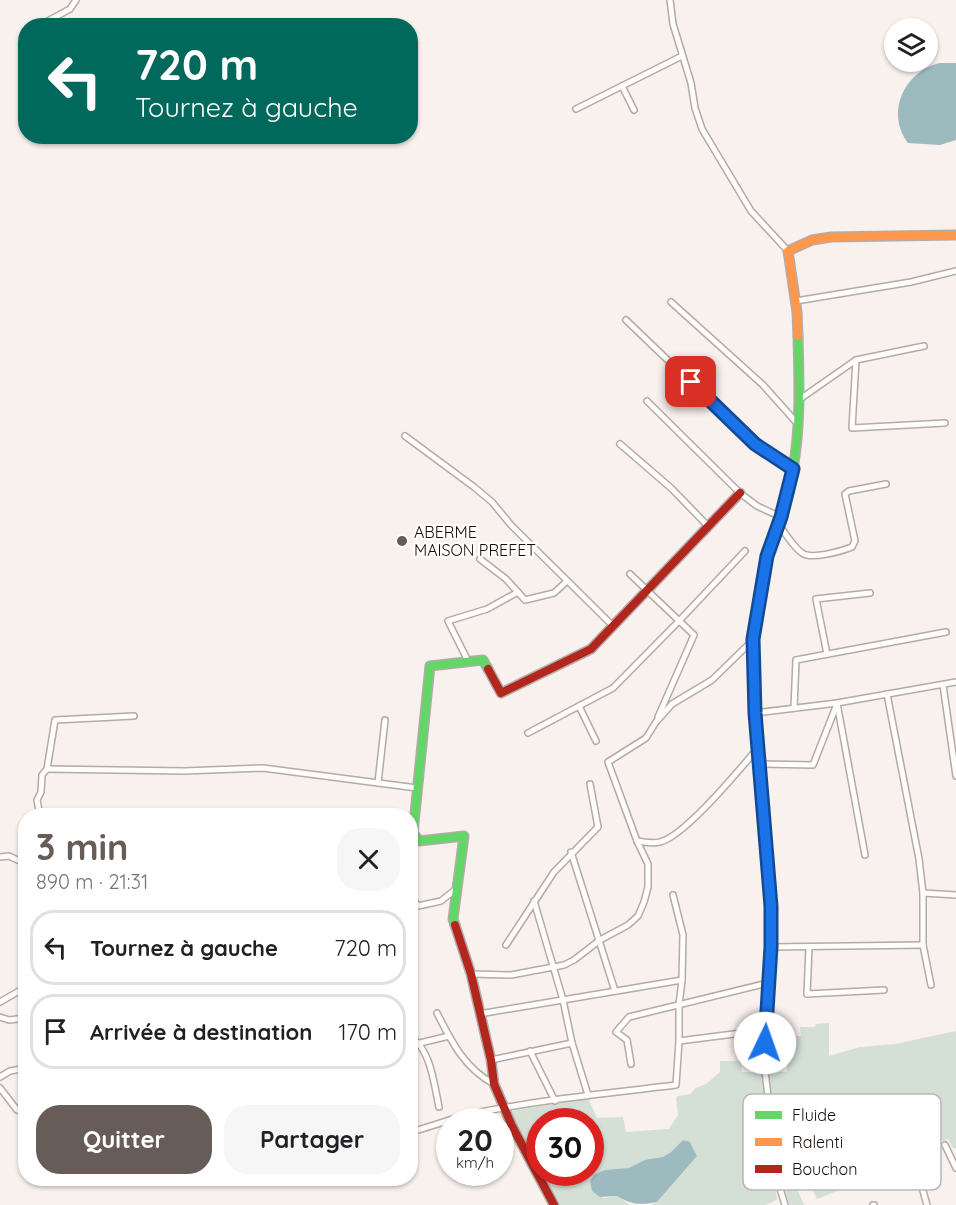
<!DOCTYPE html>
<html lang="fr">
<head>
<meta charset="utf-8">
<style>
  body { margin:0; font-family:Quicksand,sans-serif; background:#f6f6f6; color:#202124; height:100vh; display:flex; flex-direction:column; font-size:22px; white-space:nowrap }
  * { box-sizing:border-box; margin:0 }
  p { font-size:20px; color:#757577 }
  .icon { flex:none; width:33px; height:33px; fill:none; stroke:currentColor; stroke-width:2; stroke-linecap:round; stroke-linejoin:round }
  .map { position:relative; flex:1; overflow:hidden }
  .drawer { position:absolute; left:18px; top:808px; width:400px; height:378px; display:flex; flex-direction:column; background:#fff; border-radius:24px; box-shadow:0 2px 4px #0004 }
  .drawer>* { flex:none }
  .hud { position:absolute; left:18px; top:18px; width:400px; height:126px; border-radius:24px; box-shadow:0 2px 4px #0004; background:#00695c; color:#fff; overflow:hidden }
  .controls { position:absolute; left:884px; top:18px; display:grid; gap:12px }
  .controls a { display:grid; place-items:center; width:54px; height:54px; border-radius:50%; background:#fff; box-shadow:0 2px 4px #0004; font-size:30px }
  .speed { position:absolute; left:436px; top:1108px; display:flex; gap:12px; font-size:30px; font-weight:700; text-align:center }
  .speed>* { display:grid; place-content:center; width:78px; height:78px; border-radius:50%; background:#fff; box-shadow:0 2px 4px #0004; line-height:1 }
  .speed small { font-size:15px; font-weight:400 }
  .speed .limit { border:9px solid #d22; background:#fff; color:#111 }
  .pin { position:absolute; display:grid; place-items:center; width:51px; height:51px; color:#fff; margin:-26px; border-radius:12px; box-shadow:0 3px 9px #0006 }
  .me { position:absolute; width:66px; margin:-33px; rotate:3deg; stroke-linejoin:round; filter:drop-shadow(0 0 4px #0008) }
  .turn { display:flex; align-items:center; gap:21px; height:126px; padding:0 18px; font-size:27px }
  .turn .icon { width:78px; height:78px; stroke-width:2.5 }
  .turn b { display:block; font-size:42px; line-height:51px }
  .round { display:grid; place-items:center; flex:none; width:63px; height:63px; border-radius:24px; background:#f6f6f6 }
  .head { display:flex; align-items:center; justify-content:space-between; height:102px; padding:0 18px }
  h1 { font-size:36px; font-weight:800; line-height:45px; color:#675c58 }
  .button { display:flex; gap:12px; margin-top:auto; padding:12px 18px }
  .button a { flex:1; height:69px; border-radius:24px; background:#675c58; color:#fff; font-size:24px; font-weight:800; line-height:69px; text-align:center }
  .button a+a { background:#f6f6f6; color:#202124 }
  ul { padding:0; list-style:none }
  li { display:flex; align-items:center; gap:18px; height:75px; margin:0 12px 9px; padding:0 6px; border:3px solid #e0e0e0; border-radius:24px }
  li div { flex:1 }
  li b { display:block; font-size:22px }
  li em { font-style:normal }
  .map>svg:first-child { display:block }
  .green { fill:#d4dfd6 }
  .water { fill:#9dbabe }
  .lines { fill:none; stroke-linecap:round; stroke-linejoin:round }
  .street-casing { stroke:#b4aaa6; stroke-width:8 }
  .fast-casing { stroke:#b4aaa6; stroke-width:11 }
  .slow-casing { stroke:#b4aaa6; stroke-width:11 }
  .jam-casing { stroke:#b4aaa6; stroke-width:11 }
  .street { stroke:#fefdfc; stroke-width:5 }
  .fast { stroke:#63d668; stroke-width:8 }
  .slow { stroke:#ff974d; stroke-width:8 }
  .jam { stroke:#b3261e; stroke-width:8 }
  .route-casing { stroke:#114b97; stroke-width:15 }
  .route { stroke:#1a73e8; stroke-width:10 }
  .poi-dot { fill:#675c58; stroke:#fff; stroke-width:2 }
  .labels { text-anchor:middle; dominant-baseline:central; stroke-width:4.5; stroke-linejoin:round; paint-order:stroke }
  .poi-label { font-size:16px; fill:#180c08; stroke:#fff; text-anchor:start }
  .key { fill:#fff; stroke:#bab6b5; stroke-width:1.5 }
  .key-label { font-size:16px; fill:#180c08 }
</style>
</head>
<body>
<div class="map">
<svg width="956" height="1205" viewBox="0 0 956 1205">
  <rect width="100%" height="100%" fill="#f9f1ee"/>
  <g class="green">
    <polygon points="829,1023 829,1056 860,1047 895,1044 956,1031 956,1148 953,1148 948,1139 926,1148 923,1140 905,1148 906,1154 884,1164 888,1173 863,1183 859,1176 843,1183 844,1188 817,1199 811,1187 798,1191 804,1205 790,1205 781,1181 768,1072 787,1072 787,1036 801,1036 800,1027 815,1027 816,1024"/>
    <polygon points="720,1061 741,1061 742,1072 762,1072 777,1200 765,1205 651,1205 657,1202 697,1156 692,1145 683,1140 671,1152 663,1157 629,1169 605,1170 591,1181 592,1191 604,1198 617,1196 630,1205 557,1205 540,1173 591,1173 591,1122 540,1122 540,1172 511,1118 512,1111 588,1098 597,1118 623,1117 626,1132 669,1129 678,1115 676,1098 678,1096 690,1094 696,1088 706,1084 720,1072"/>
  </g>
  <g class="water">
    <path d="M940 63H956V140L940 145 908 143C885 113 904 71 940 63Z"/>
    <path d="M683 1140 690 1142 697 1156 657 1202C641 1205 631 1205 617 1196L600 1197 592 1191 590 1181 594 1175 605 1170 629 1168 645 1160 663 1157 671 1152Z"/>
  </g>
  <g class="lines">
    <g class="street-casing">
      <g id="street">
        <polyline points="670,0 673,24 691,83 695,108 702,129 751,211 788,251"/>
        <polyline points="46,22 70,9 76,0"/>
        <polyline points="622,86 634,110"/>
        <polyline points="576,109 682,56"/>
        <polyline points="796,301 911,282 956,271"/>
        <polyline points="671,302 763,385 797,423"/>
        <polyline points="626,320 755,444 793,469"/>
        <polyline points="856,360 852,428 945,423"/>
        <polyline points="800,399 856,360 924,346"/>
        <polyline points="647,401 740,493 757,506 781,517"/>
        <polyline points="405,436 474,487 492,502 511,525 613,626"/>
        <polyline points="620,444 671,488 708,526"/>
        <path d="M778 524C785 532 793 547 802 553 811 560 842 551 852 547L855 541 845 494 849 491 886 484"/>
        <polyline points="480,559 506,579 525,600 554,593 567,581"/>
        <polyline points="630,574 694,635 658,717"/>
        <polyline points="827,654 816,599 870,593"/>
        <polyline points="469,663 448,621 487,609 518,592"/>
        <polyline points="943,685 956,776"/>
        <polyline points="887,694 919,859 923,893 923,945 931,985"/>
        <polyline points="837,703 865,855"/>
        <polyline points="579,706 596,741"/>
        <polyline points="794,708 796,660 946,632"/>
        <polyline points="755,713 837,703 956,682"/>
        <polyline points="528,733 613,688 679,621 745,551"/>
        <polyline points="760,764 813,765 837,704"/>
        <polyline points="47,769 184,771 263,768 417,788"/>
        <polyline points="378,783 385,720"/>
        <polyline points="40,816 37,800 41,792 42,775 47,769 55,720 134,716"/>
        <path d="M637 841C644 842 653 844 660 842 685 836 739 770 758 748"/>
        <polyline points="571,852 615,991"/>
        <polyline points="0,857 9,856 26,864"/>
        <polyline points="923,893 956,895"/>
        <polyline points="411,896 418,906 441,901 456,889"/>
        <polyline points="534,901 563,1000 572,1043 588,1095"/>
        <polyline points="506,945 554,872 598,827 590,784"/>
        <polyline points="771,947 923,945"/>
        <polyline points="809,948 807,994 884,990"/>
        <polyline points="471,974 511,975 564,965 574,960 600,940 628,925 638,916 644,902 648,887 648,864 637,841 608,762 646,738 656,722 672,704 712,680 754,639"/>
        <polyline points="0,1002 26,987"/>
        <path d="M437 1013C451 1041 465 1069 494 1084"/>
        <polyline points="479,1014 682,980"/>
        <polyline points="0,1017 9,1020 26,1018"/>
        <path d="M411 1037C431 1050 434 1084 439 1107"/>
        <polyline points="679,1041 765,1030 765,1071 778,1182 785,1205"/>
        <polyline points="420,1043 449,1036"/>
        <polyline points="530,1051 555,1101"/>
        <polyline points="491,1060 572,1043"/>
        <polyline points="631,1064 627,1040 616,1032 629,1017 768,983"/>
        <polyline points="0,1077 10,1071 21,1069 26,1060"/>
        <polyline points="0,1088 17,1110"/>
        <polyline points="411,1098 413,1103"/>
        <path d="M411 1129 418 1130C436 1125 453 1118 471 1114 538 1100 608 1093 676 1085L679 1041V1005L682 980 683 935 673 895"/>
        <polyline points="945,1145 956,1168"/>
        <polyline points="920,1180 927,1205"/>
        <polyline points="873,1205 874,1205"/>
      </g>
    </g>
    <g class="fast-casing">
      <g id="fast">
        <path d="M754 653C754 627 761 584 767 557 774 528 788 500 793 469 801 425 799 380 798 336"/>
        <polyline points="455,925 453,919 464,836 419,841 413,833 430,666 483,660 488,669"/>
      </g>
    </g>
    <g class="slow-casing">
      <polyline id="slow" points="798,336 797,312 788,251 812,240 831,237 956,235"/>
    </g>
    <g class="jam-casing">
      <g id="jam">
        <polyline points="754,653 755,713 771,906 771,947 765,1030"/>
        <polyline points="488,669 501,693 591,649 740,493"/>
        <polyline points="455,925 471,974 491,1060 494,1084 512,1126 554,1205"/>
      </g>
    </g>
    <use href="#street" class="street"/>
    <use href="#fast" class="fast"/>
    <use href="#slow" class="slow"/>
    <use href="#jam" class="jam"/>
  </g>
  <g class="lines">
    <g class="route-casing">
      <polyline id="route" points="691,382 755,444 793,469 781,517 767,556 753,639 755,713 771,906 771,947 765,1043"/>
    </g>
    <use href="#route" class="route"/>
  </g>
  <circle class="poi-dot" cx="402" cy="541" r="6"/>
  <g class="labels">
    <g class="poi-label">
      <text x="414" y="532">ABERME<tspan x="414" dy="18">MAISON PREFET</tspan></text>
    </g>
  </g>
  <rect x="743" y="1094" width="198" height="96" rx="9" class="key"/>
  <rect x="755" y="1111" width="27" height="8" fill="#63d668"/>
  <rect x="755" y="1138" width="27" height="8" fill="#ff974d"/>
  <rect x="755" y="1165" width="27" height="8" fill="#b3261e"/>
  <g class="key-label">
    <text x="792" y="1121">Fluide</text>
    <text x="792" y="1148">Ralenti</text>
    <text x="792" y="1175">Bouchon</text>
  </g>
</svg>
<div class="controls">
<a><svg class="icon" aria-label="layers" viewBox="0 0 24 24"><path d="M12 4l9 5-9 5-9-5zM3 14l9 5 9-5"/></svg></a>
</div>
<div class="speed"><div>20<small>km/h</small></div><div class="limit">30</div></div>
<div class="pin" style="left:691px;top:382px;background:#d93025"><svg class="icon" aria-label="arrive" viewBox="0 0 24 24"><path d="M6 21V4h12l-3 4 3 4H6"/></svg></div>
<svg class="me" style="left:765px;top:1043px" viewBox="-20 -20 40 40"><circle r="19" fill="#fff"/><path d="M0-13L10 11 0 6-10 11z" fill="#1a73e8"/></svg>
<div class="hud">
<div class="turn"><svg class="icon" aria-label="left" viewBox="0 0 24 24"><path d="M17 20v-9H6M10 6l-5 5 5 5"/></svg><div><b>720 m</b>Tournez à gauche</div></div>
</div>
<section class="drawer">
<div class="head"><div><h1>3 min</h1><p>890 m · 21:31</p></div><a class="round"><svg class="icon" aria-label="close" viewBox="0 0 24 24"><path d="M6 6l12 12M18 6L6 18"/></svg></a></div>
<ul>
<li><svg class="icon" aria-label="left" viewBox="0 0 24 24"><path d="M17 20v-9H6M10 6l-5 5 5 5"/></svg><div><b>Tournez à gauche</b></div><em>720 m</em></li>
<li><svg class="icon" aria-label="arrive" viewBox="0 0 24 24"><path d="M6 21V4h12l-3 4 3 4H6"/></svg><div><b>Arrivée à destination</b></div><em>170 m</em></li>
</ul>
<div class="button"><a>Quitter</a><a>Partager</a></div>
</section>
</div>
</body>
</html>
